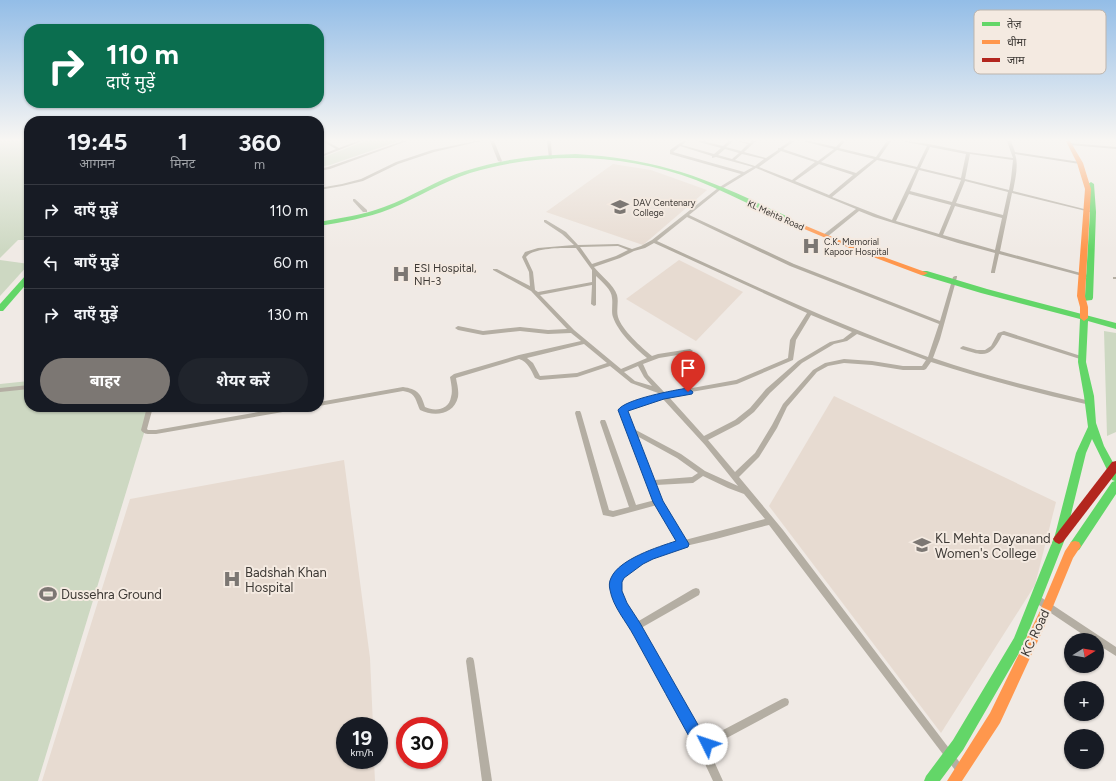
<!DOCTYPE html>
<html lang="hi">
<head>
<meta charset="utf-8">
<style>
  body { margin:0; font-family:Figtree,"Noto Sans Devanagari",sans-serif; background:#20242c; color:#f1f3f6; height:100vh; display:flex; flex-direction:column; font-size:15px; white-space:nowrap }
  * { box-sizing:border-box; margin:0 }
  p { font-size:13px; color:#9ea1a6 }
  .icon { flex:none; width:22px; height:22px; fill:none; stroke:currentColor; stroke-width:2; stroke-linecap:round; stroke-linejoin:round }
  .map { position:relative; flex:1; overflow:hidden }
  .panel { position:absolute; left:24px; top:116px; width:300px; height:296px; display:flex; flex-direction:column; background:#171b24; border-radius:16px; box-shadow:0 1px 3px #0004 }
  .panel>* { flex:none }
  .guide { position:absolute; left:24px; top:24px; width:300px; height:84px; border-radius:16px; box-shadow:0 1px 3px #0004; background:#0b6e4f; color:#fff; overflow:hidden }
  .needle { width:26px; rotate:79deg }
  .fabs { position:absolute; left:1064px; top:633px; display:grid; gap:8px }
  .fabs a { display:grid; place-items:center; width:40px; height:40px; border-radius:50%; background:#171b24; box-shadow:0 1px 3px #0004; font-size:20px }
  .speed { position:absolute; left:336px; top:717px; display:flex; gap:8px; font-size:20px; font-weight:700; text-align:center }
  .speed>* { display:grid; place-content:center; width:52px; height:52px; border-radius:50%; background:#171b24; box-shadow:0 1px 3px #0004; line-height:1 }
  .speed small { font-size:10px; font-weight:400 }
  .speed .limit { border:6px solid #d22; background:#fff; color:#111 }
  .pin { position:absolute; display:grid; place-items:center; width:34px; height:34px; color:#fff; margin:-41px -17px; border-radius:50% 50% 50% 0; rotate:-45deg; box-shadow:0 0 4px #0007 }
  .pin .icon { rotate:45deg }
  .me { position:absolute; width:44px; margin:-22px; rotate:311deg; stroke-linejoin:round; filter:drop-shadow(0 0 3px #0008) }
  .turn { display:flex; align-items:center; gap:14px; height:84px; padding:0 16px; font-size:18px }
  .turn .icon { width:52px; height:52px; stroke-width:2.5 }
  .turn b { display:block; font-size:28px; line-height:34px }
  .eta { display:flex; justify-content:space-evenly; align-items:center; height:68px; text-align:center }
  .eta b { font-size:24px; font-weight:700; line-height:28px }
  .button { display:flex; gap:8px; margin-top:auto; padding:8px 16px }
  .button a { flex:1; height:46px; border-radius:24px; background:#7c7773; color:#fff; font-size:16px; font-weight:700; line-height:46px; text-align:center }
  .button a+a { background:#20242c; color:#f1f3f6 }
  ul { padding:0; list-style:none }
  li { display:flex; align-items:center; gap:12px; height:52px; padding:0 16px; border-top:1px solid #363941 }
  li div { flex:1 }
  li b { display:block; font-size:15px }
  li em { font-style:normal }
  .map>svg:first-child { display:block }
  .built { fill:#e7dbd1 }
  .green { fill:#cdd8c2 }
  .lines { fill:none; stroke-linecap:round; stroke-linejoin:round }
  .street { fill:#b4aea3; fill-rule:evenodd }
  .fast { fill:#63d668; fill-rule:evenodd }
  .slow { fill:#ff974d; fill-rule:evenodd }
  .jam { fill:#b3261e; fill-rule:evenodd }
  .route { fill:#1a73e8; stroke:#114b97 }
  .labels { text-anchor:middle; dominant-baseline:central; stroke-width:4; stroke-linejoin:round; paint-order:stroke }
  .far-poi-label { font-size:9px; fill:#3d3935; stroke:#f4eae1; text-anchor:start }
  .far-street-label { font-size:9px; fill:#3d3935; stroke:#f4eae1 }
  .poi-label { font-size:11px; fill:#3d3935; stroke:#f4eae1; text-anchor:start }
  .near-poi-label { font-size:13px; fill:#3d3935; stroke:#f4eae1; text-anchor:start }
  .near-street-label { font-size:13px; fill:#3d3935; stroke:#f4eae1 }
  .key { fill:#f4eae1; stroke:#bdb5ad; stroke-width:1 }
  .key-label { font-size:11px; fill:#3d3935 }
</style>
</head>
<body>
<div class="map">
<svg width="1116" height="781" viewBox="0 0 1116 781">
  <rect width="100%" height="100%" fill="#f0eae5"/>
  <g class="built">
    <polygon points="613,164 651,170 707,190 643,245 546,212"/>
    <polygon points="679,260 743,292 696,341 626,299"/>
    <polygon points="834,396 1056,502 1035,585 941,733 769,506"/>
    <polygon points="344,460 370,658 373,726 345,726 345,760 374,760 375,781 42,781 130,499"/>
  </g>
  <g class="green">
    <polygon points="0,141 29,141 29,240 18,240 0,258"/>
    <polygon points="365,141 399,141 330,165 319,167 319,159"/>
    <polygon points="0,260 29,264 0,296"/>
    <polygon points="1104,331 1116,333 1116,432 1107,436"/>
    <polygon points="29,381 29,407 152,407 38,781 0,781 0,384"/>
  </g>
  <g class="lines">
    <g class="street">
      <polygon points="322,141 326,141 339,148 358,141 362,141 319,158 319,156 336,149"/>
      <polygon points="403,141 407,141 330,169 319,171 319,169 328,167"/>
      <polygon points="476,141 481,141 434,152 398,164 363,181 342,186 319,190 319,188 342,184 361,179 396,162 432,150"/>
      <polygon points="490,141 494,141 502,161 501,162 498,161"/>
      <polygon points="547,141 551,141 552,159 549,158"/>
      <path d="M683 141H687L682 145 714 154 721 148 699 142 698 141H703L723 146 729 141H733L726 147 741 151 748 144 740 142 739 141 750 143 752 141H756L744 152 766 158 778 150V148H780L790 141H794L793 142 783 149 818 161 834 149 806 142 805 141H810L836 147 841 141H845L839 148 876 157 887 141H891L879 158 917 167 927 146 906 142 905 141 929 144 968 152 1013 158 1007 141H1011L1015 152 1080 162 1082 163 1080 164 1015 154C1019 165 1015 180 1013 191L1092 211 1090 212 1012 193 1000 251 1088 275V277H1086L999 254 995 272V273H991V272L995 253 958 243 874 217 859 211 827 237H823V235L856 209 756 168 720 190 689 215 794 264 940 321 953 277 955 276H957V277L940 339 933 358C984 376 1037 388 1090 401L1093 403 1090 405C1037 393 983 379 931 362L926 369 924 370H903L872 365 844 363 828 366 817 372 787 407 777 428 759 457 739 477 783 530 964 768 966 771 964 774 961 776 958 774 769 525C752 529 734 534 716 539 681 547 646 553 620 581V591L626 604 637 622 693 589 696 588 699 589 700 592 699 595 641 628 704 740 782 699 785 698 788 699 789 702 788 705 708 748 723 781H713C692 735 667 691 642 646 632 629 620 612 613 593 612 589 611 582 613 578 614 576 617 574 619 571 634 555 657 547 678 542L657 505 613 517 603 515 575 413 576 411H580L581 413 609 510 613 511 629 507 600 422 601 420H605L606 422 636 505 655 500 627 430 620 410 624 405 659 394 658 393 631 383 610 366 577 377 540 380 535 378C531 370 528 362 519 359L456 378C457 384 459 390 458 397 454 415 434 417 420 410 415 399 416 393 403 391L319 406V402L403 387C417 389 421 393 425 407 435 412 449 410 451 397 453 391 451 383 450 377L454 374 519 355 581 341 571 333 548 334 520 331 483 335 458 330 455 328 458 326 483 331 520 327 548 330 567 329 531 291 493 270V269H497L530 286 529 272 522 257 525 252 538 248 574 245 562 234 544 222V220H546L566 232 578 245 618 244 632 249 641 246 652 240 718 188 741 174 670 154V150ZM680 146 712 156V158L716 157 753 167 744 172 673 152ZM930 147 966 154 961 178 920 168ZM725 149 739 153 732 159 718 155ZM837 150 874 159 856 173 821 162ZM781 151 815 162 792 180 759 167ZM742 154 764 159 755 166 735 160ZM970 154 1013 160 1011 179 1009 190 965 179ZM877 160 916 169 892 220 878 215 832 197ZM819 164 853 175 829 195 795 181ZM919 170 961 180 952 202 910 191ZM965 181 1008 192 1003 215 956 203ZM909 194 951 205 939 234 896 221ZM955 206 1002 218 995 250 943 235ZM687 217 790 266 939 324 928 357C835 324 746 282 657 241ZM654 243 807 313 790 340 788 358 736 380 665 393 648 375 643 364 659 358 690 353 693 351 690 349 658 354 652 356C641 347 622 330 618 317 616 310 619 302 617 295 614 285 600 275 594 267L620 258 634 251 645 248ZM618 246 628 250 616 256 592 264 580 247ZM576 248 592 270V282L538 292 535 290 533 272 526 257C534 247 564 248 576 248ZM596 276C602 282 612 290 612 298 613 304 611 312 613 317 618 332 635 348 647 358L621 369 574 330 540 295 592 285 591 304 594 306 596 305ZM811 315 852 332 843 339 830 342 798 361 766 389 750 408 735 420 704 436 668 396 737 384 793 360 796 340ZM857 334 926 360 922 366H903L872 361 844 359 825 363 813 370 783 404 772 425 755 453 735 472 708 440 739 424 754 412 770 393 802 363 834 344 847 341ZM584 344 607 363 577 373 540 376 533 363 527 358ZM638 366 644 377 652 386 635 381 624 372ZM662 398 705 445 738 486 705 471 681 454 634 429 626 411 628 409ZM637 436 677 458 698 473 692 477 654 480ZM703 476 728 488 744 494 765 519 685 540 662 501 656 485 693 483Z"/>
      <polygon points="1069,143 1116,147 1116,149 1070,145 1068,144"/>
      <polygon points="353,199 355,199 367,210 367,212 363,212 353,201"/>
      <rect x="1113" y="277" width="3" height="2"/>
      <path d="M1004 331 1084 357 1085 358 1082 360 1080 359 1004 335H1002C990 359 984 356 961 349L960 348 963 346 977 350H985L991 346 998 333Z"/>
      <polygon points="29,385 29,389 0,392 0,388"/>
      <path d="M147 407H153L147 429 148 430H156L287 407H303L302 409H300L156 434C150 434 144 435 141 430Z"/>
      <polygon points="1036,594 1116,647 1116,656 1097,644 1097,640 1091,640 1033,601 1032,598 1033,595"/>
      <polygon points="470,657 473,658 474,661 492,781 482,781 466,661 467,658"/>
    </g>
    <g class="fast">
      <path d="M576 154C647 158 695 173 760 204 771 210 786 214 795 222L790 223C758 209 728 193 696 180 624 153 543 151 470 173 442 182 417 198 390 209 367 218 343 222 319 226V222C341 218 363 215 384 207 412 197 436 180 465 171 501 159 538 155 576 154Z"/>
      <polygon points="1091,182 1094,184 1096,212 1093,298 1092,300 1083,301 1079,299 1085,296 1090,212 1088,184"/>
      <polygon points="921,271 927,271 987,289 1116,323 1116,329 1088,321 1086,362 1094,396 1096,423 1104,446 1116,468 1116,494 1079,550 1075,551 1071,550 1069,546 1071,542 1112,482 1115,481 1112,480 1092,439 1086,453 1065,539 1023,646 963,750 940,781 924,781 926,776 953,740 1014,638 1055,535 1076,453 1088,427 1084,396 1078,362 1080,319 981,293 921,275"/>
      <polygon points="26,275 29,275 29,281 3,311 0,311 0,304"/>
    </g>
    <g class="slow">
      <polygon points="1066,141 1070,141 1083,163 1091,189 1085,296 1088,307 1088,318 1084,321 1080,318 1080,307 1077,296 1085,189 1077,163"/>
      <polygon points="792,220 856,247 928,273 924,275 921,275 852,249 790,223 789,222"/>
      <polygon points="1075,541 1079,542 1081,546 1073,558 1047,621 1000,723 962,781 947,781 990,713 1039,613 1065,551 1071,542"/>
    </g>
    <polygon class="jam" points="1116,461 1116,473 1063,542 1059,544 1055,542 1053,539 1055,536 1112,462"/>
  </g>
  <linearGradient id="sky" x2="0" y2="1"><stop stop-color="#93bde7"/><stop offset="0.56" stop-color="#f8f6f3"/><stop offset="1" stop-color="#f8f6f3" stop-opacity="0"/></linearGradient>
  <rect width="1116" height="250" fill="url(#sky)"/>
  <path class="route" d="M688 388 693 392 692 394 664 399 628 411 663 501 689 544 688 547 653 559 643 564 624 578 622 582V591L627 603 640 623 705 737 712 739 714 744 712 749 702 753 697 751C676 713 655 674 634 636 626 621 613 607 610 590 609 586 609 582 611 578 619 559 658 547 676 541L653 502 618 410C625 399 675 390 688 388Z"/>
  <defs>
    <g id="university-bare" transform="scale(1.38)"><path d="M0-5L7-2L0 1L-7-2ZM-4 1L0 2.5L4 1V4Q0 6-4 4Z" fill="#7c7773" stroke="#f4eae1" stroke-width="2.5" paint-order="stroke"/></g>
    <g id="hospital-bare" transform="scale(1.38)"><path d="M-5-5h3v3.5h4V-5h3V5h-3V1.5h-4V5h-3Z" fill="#7c7773" stroke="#f4eae1" stroke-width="2.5" paint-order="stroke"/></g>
    <g id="school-bare" transform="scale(1.38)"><path d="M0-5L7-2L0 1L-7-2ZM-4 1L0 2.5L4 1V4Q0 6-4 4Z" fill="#7c7773" stroke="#f4eae1" stroke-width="2.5" paint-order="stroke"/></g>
    <g id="stadium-bare" transform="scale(1.38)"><path d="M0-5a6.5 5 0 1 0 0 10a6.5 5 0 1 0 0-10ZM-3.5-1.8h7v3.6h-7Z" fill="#7c7773" stroke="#f4eae1" stroke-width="2.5" paint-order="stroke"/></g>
  </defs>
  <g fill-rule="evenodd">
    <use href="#university-bare" x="620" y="207"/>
    <use href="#hospital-bare" x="811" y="246"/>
    <use href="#hospital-bare" x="401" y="274"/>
    <use href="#school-bare" x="922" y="545"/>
    <use href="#hospital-bare" x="232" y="579"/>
    <use href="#stadium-bare" x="48" y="594"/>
  </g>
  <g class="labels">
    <g class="far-poi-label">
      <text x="633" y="202">DAV Centenary<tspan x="633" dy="10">College</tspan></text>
      <text x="824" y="241">C.K. Memorial<tspan x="824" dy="10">Kapoor Hospital</tspan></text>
    </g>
    <g class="far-street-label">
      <text transform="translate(776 215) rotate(24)">KL Mehta Road</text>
    </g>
    <g class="poi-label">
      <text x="414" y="268">ESI Hospital,<tspan x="414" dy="13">NH-3</tspan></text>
    </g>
    <g class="near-poi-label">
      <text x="935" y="538">KL Mehta Dayanand<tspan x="935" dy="15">Women's College</tspan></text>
      <text x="245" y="572">Badshah Khan<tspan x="245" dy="15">Hospital</tspan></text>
      <text x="61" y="594">Dussehra Ground</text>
    </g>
    <g class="near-street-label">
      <text transform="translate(1035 633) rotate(-65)">KC Road</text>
    </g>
  </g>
  <rect x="974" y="10" width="132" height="64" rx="6" class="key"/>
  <rect x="982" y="22" width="18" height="4" fill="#63d668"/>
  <rect x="982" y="40" width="18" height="4" fill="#ff974d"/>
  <rect x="982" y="58" width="18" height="4" fill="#b3261e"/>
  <g class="key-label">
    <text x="1007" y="28">तेज़</text>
    <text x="1007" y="46">धीमा</text>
    <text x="1007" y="64">जाम</text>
  </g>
</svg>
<div class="fabs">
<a><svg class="needle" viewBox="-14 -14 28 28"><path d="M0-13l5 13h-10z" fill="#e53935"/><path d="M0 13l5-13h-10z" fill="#9ea1a6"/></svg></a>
<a>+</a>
<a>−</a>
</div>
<div class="speed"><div>19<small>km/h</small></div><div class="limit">30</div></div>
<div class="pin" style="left:688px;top:392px;background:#d93025"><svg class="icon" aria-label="arrive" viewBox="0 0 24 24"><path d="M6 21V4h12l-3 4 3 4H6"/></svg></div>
<svg class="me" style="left:707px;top:744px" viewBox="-20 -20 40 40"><circle r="19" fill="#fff"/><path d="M0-13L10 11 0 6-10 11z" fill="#1a73e8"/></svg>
<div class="guide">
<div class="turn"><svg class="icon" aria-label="right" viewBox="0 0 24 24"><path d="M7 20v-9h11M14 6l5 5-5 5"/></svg><div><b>110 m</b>दाएँ मुड़ें</div></div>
</div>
<section class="panel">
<div class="eta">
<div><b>19:45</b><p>आगमन</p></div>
<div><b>1</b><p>मिनट</p></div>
<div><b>360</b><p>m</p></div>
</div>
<ul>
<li><svg class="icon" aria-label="right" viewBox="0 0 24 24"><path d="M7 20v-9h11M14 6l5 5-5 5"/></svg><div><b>दाएँ मुड़ें</b></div><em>110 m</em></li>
<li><svg class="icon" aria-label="left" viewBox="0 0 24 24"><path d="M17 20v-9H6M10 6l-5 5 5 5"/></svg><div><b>बाएँ मुड़ें</b></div><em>60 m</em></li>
<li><svg class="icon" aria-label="right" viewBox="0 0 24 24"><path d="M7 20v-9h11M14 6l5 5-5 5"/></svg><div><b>दाएँ मुड़ें</b></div><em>130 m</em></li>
</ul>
<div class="button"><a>बाहर</a><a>शेयर करें</a></div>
</section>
</div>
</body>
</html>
